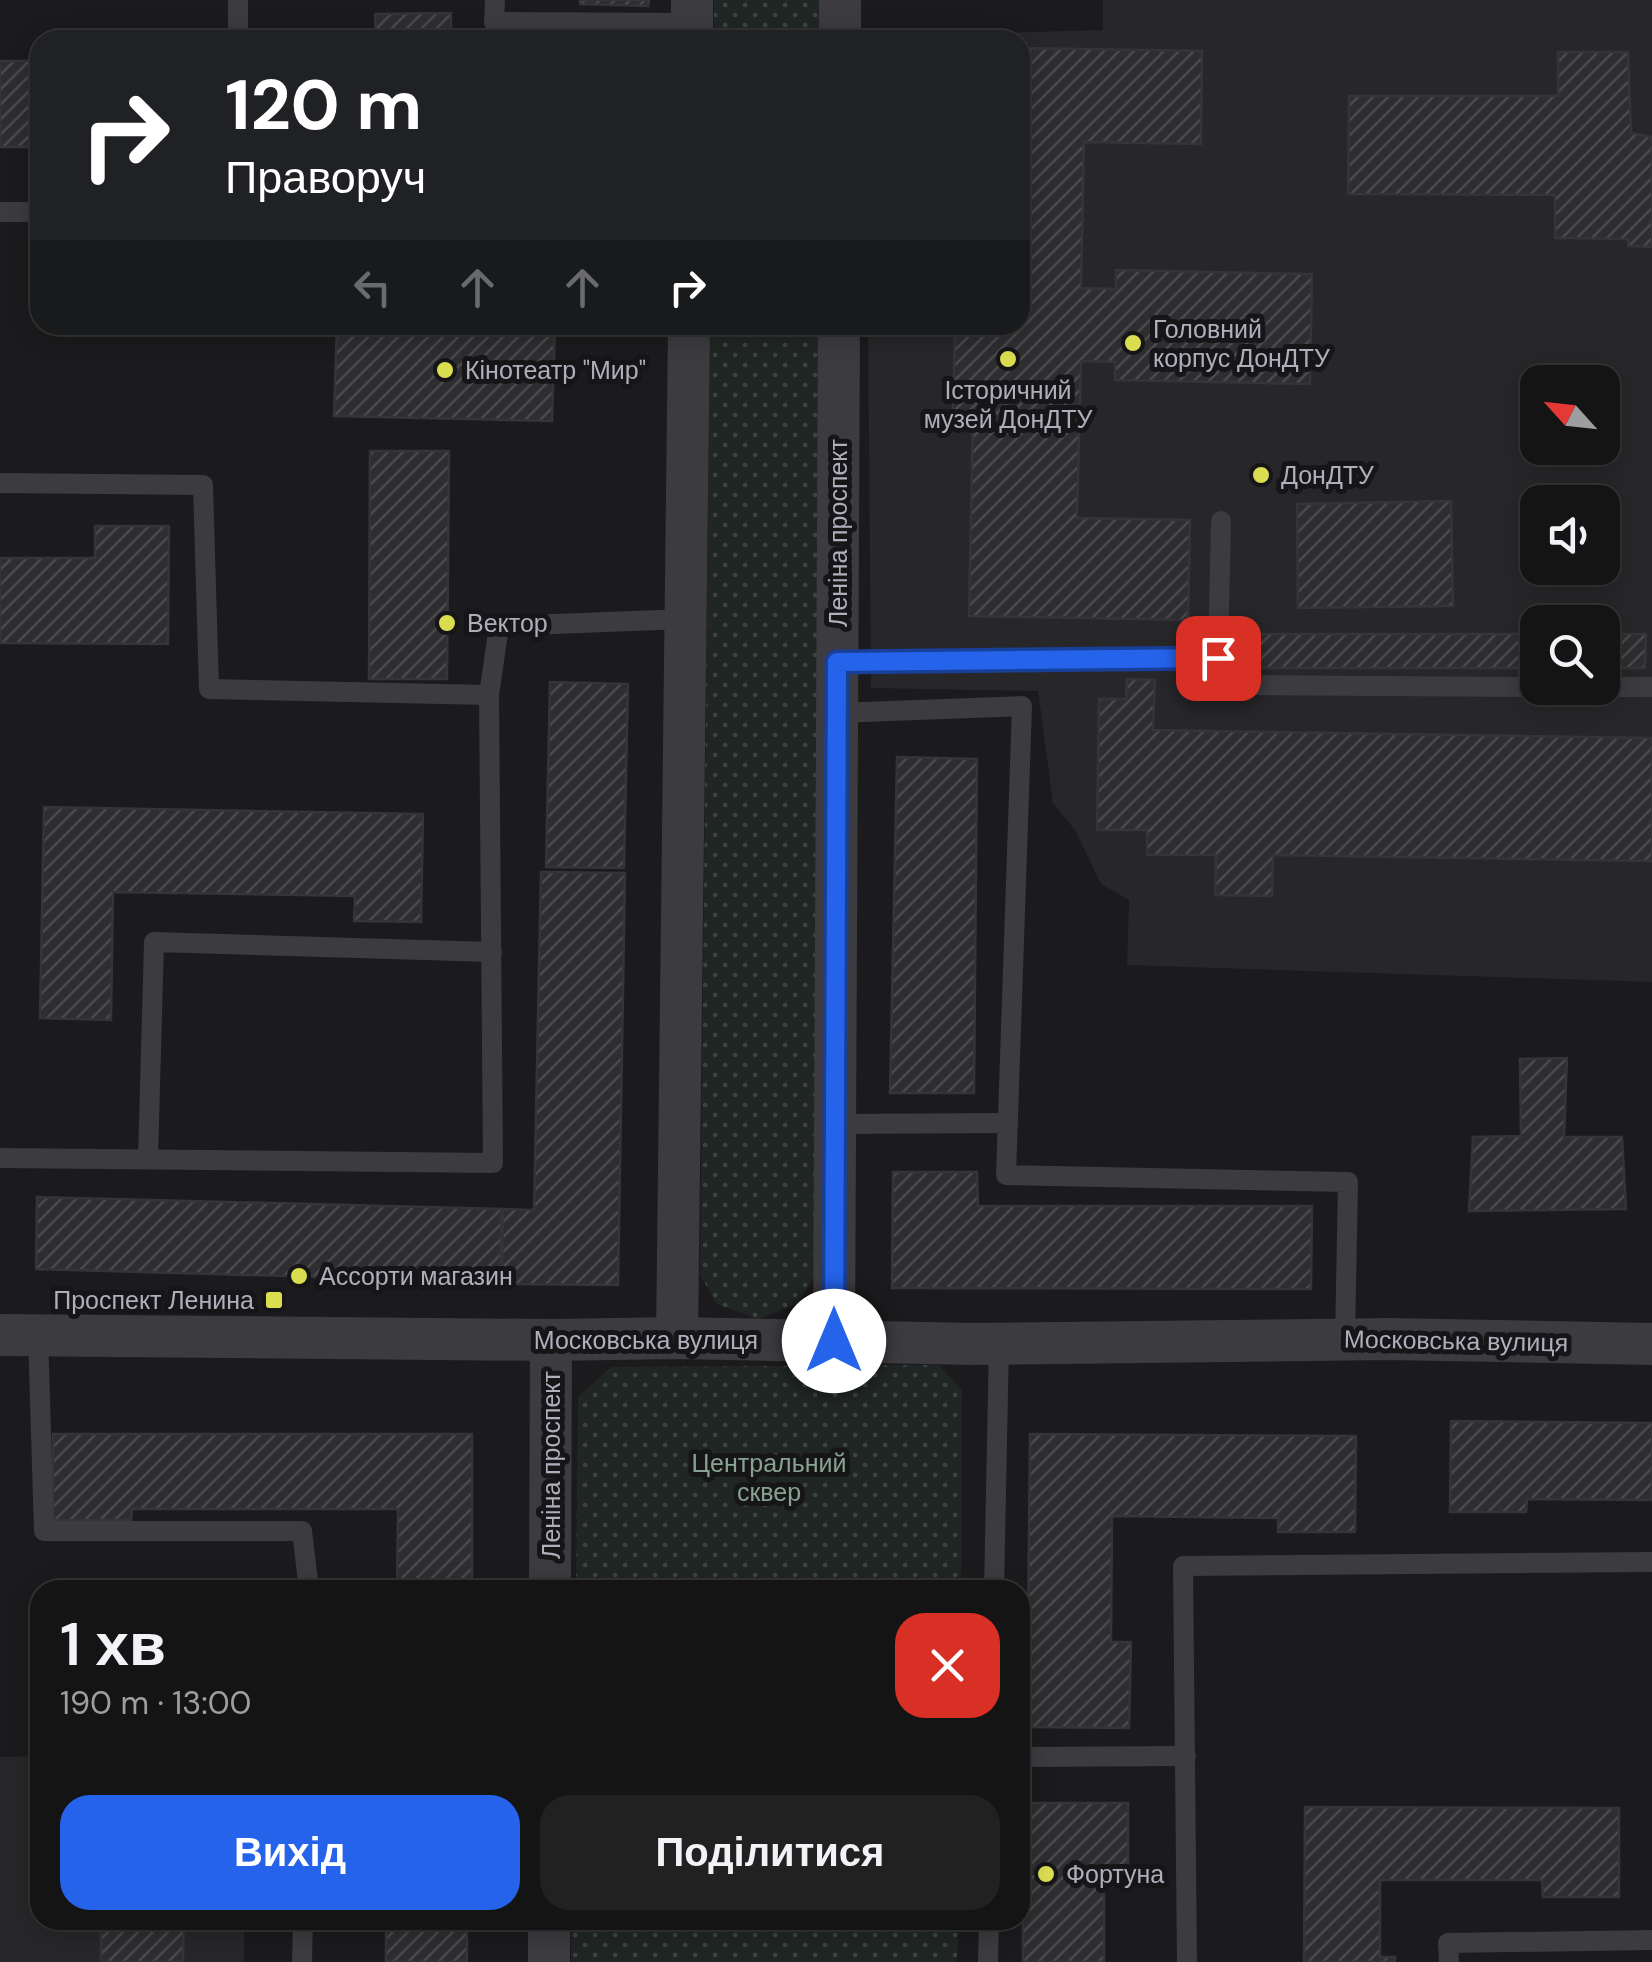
<!DOCTYPE html>
<html lang="uk">
<head>
<meta charset="utf-8">
<style>
  body { margin:0; font-family:"DM Sans",sans-serif; background:#212122; color:#f1f3f6; height:100vh; display:flex; flex-direction:column; font-size:38px; white-space:nowrap }
  * { box-sizing:border-box; margin:0 }
  p { font-size:32px; color:#9d9ea0 }
  .icon { flex:none; width:55px; height:55px; fill:none; stroke:currentColor; stroke-width:2; stroke-linecap:round; stroke-linejoin:round }
  .map { position:relative; flex:1; overflow:hidden }
  .panel { position:absolute; left:30px; top:1580px; width:1000px; height:350px; display:flex; flex-direction:column; background:#141415; border-radius:30px; box-shadow:0 5px 25px #0003,0 0 0 2px #333334 }
  .panel>* { flex:none }
  .top-card { position:absolute; left:30px; top:30px; width:1000px; height:305px; border-radius:30px; box-shadow:0 5px 25px #0003,0 0 0 2px #333334; background:#202124; color:#fff; overflow:hidden }
  .needle { width:65px; rotate:297deg }
  .tools { position:absolute; left:1520px; top:365px; display:grid; gap:20px }
  .tools a { display:grid; place-items:center; width:100px; height:100px; border-radius:20px; background:#141415; box-shadow:0 5px 25px #0003,0 0 0 2px #333334; font-size:50px }
  .pin { position:absolute; display:grid; place-items:center; width:85px; height:85px; color:#fff; margin:-42px; border-radius:20px; box-shadow:0 5px 15px #0006 }
  .me { position:absolute; width:110px; margin:-55px; rotate:0deg; stroke-linejoin:round; filter:drop-shadow(0 0 8px #0008) }
  .turn { display:flex; align-items:center; gap:35px; height:210px; padding:0 30px; font-size:45px }
  .turn .icon { width:130px; height:130px; stroke-width:2.5 }
  .turn b { display:block; font-size:70px; line-height:85px }
  .lanes { display:flex; align-items:center; height:95px; padding:0 30px; background:#0003; justify-content:center; gap:50px; direction:ltr }
  .lanes .off { opacity:.35 }
  .round { display:grid; place-items:center; flex:none; width:105px; height:105px; border-radius:30px; background:#212122 }
  .head { display:flex; align-items:center; justify-content:space-between; height:170px; padding:0 30px }
  h1 { font-size:60px; font-weight:600; line-height:75px }
  .button { display:flex; gap:20px; margin-top:auto; padding:20px 30px }
  .button a { flex:1; height:115px; border-radius:30px; background:#2563eb; color:#fff; font-size:40px; font-weight:600; line-height:115px; text-align:center }
  .button a+a { background:#212122; color:#f1f3f6 }
  .map>svg:first-child { display:block }
  .built { fill:#272629; fill-rule:evenodd }
  .park { fill:url(#park-dots) }
  .building { fill:url(#building-hatch); stroke:#353438; stroke-width:2.5 }
  .lines { fill:none; stroke-linecap:round; stroke-linejoin:round }
  .service { stroke:#3c3b40; stroke-width:20 }
  .minor { stroke:#3c3b40; stroke-width:42 }
  .route-casing { stroke:#184099; stroke-width:25 }
  .route { stroke:#2563eb; stroke-width:18 }
  .poi-dot { fill:#dbdd51; stroke:#161517; stroke-width:4 }
  .labels { text-anchor:middle; dominant-baseline:central; stroke-width:10; stroke-linejoin:round; paint-order:stroke }
  .poi-label { font-size:25px; fill:#afaeba; stroke:#161517; text-anchor:start }
  .street-label { font-size:25px; fill:#afaeba; stroke:#161517 }
  .park-label { font-size:25px; fill:#88a292; stroke:#161517 }
</style>
</head>
<body>
<div class="map">
<svg width="1652" height="1962" viewBox="0 0 1652 1962">
  <defs>
    <pattern id="park-dots" width="8" height="8" patternUnits="userSpaceOnUse" patternTransform="scale(2.5)"><rect width="8" height="8" fill="#202623"/><path d="M2 2h.1M6 6h.1" fill="none" stroke="#3e4341" stroke-width="1.8" stroke-linecap="round"/></pattern>
    <pattern id="building-hatch" width="6" height="6" patternUnits="userSpaceOnUse" patternTransform="scale(2.5)"><rect width="6" height="6" fill="#2e2d30"/><path d="M-1 1l2-2M0 6l6-6M5 7l2-2" fill="none" stroke="#4a494c"/></pattern>
  </defs>
  <rect width="100%" height="100%" fill="#1b1a1c"/>
  <g class="built">
    <path d="M1103 0H1652V982L1127 965 1129 900 1101 884 1075 830 1053 803 1038 691 871 688 868 325H1020V40H866L865 37 1103 30ZM1538 382H1602V448H1538ZM1538 502H1602V568H1538ZM1538 622H1602V688H1538Z"/>
    <polygon points="40,1756 40,1920 244,1920 244,1962 0,1962 0,1757"/>
  </g>
  <g class="park">
    <polygon points="714,0 825,0 824,40 714,40"/>
    <polygon points="710,325 822,325 815,1274 799,1303 758,1319 717,1304 700,1275"/>
    <polygon points="939,1365 962,1390 961,1590 576,1590 578,1397 611,1367"/>
    <polygon points="571,1920 958,1920 957,1962 571,1962"/>
  </g>
  <g class="building">
    <polygon points="580,0 649,0 648,6 580,4"/>
    <polygon points="451,13 451,40 376,40 375,14"/>
    <polygon points="1020,48 1202,51 1201,144 1084,142 1081,288 1116,289 1116,270 1312,274 1310,384 1115,380 1115,362 1081,361 1077,518 1190,520 1188,620 969,616 973,412 953,412 955,325 1020,325"/>
    <polygon points="1558,52 1628,52 1631,133 1652,137 1652,247 1628,246 1628,239 1555,238 1555,195 1348,194 1349,96 1558,96"/>
    <rect x="0" y="61" width="40" height="86"/>
    <polygon points="337,325 555,325 552,421 334,416"/>
    <polygon points="370,451 449,451 447,679 369,679"/>
    <polygon points="1451,501 1453,606 1298,608 1297,504"/>
    <polygon points="95,526 169,526 168,644 0,643 0,558 95,558"/>
    <polygon points="1256,634 1538,634 1538,668 1255,668"/>
    <polygon points="1602,634 1646,634 1645,668 1602,668"/>
    <polygon points="1127,679 1155,680 1153,730 1652,738 1652,861 1273,855 1272,896 1215,895 1216,855 1147,855 1147,830 1097,830 1099,699 1126,699"/>
    <polygon points="550,682 628,684 624,868 546,867"/>
    <polygon points="897,757 977,759 974,1093 890,1093"/>
    <polygon points="44,807 423,814 421,922 354,921 355,896 113,892 111,1020 40,1018"/>
    <polygon points="541,872 625,873 618,1285 502,1284 503,1209 534,1210"/>
    <polygon points="1567,1058 1564,1137 1622,1137 1626,1209 1469,1211 1473,1137 1521,1136 1520,1059"/>
    <polygon points="893,1172 977,1172 978,1206 1312,1206 1311,1289 892,1288"/>
    <polygon points="37,1197 502,1209 500,1282 36,1269"/>
    <polygon points="1451,1421 1652,1423 1652,1500 1527,1499 1526,1512 1450,1512"/>
    <polygon points="53,1434 472,1434 472,1590 397,1590 398,1509 132,1509 131,1520 53,1520"/>
    <polygon points="1030,1434 1356,1436 1355,1532 1278,1532 1278,1518 1112,1516 1111,1642 1131,1642 1129,1728 1027,1727"/>
    <polygon points="1022,1803 1128,1803 1128,1885 1104,1886 1104,1962 1023,1962"/>
    <polygon points="1305,1807 1619,1808 1619,1897 1543,1897 1542,1880 1380,1880 1380,1957 1395,1957 1395,1962 1304,1962"/>
    <polygon points="101,1920 184,1920 183,1962 101,1962"/>
    <rect x="386" y="1920" width="81" height="42"/>
  </g>
  <g class="lines">
    <g class="service">
      <polyline points="238,0 238,40"/>
      <polyline points="495,0 494,22 692,23"/>
      <polyline points="0,212 40,212"/>
      <polyline points="0,483 203,485 209,689 489,695 499,626 685,619"/>
      <path d="M1218 657C1222 675 1227 680 1244 685L1538 687"/>
      <polyline points="837,662 1218,657 1221,521"/>
      <polyline points="1602,687 1652,687"/>
      <polyline points="837,713 1022,706 1006,1175 1348,1182 1345,1339"/>
      <polyline points="835,1124 1008,1123"/>
      <polyline points="0,1158 493,1163 489,695"/>
      <polyline points="148,1159 154,942 492,952"/>
      <polyline points="38,1335 44,1531 302,1531 309,1590"/>
      <polyline points="994,1590 999,1343"/>
      <polyline points="1020,1757 1186,1756"/>
      <polyline points="302,1962 303,1920"/>
      <polyline points="988,1962 989,1920"/>
      <polyline points="1187,1962 1183,1566 1652,1562"/>
      <polyline points="1449,1962 1448,1943 1652,1940"/>
    </g>
    <g class="minor">
      <polyline points="692,40 692,0"/>
      <polyline points="840,40 840,0"/>
      <polyline points="0,1335 551,1340 677,1338 974,1344 1388,1339 1652,1344"/>
      <polyline points="677,1338 689,325"/>
      <polyline points="834,1341 839,325"/>
      <polyline points="550,1590 551,1340"/>
      <polyline points="549,1962 549,1920"/>
    </g>
  </g>
  <g class="lines">
    <g class="route-casing">
      <polyline id="route" points="834,1341 837,662 1218,658"/>
    </g>
    <use href="#route" class="route"/>
  </g>
  <g class="poi-dot">
    <circle cx="1133" cy="343" r="10"/>
    <circle cx="1008" cy="359" r="10"/>
    <circle cx="445" cy="370" r="10"/>
    <circle cx="1261" cy="475" r="10"/>
    <circle cx="447" cy="623" r="10"/>
    <circle cx="299" cy="1276" r="10"/>
    <rect x="264" y="1290" width="20" height="20" rx="5"/>
    <circle cx="1046" cy="1874" r="10"/>
  </g>
  <g class="labels">
    <g class="poi-label">
      <text x="1153" y="329">Головний<tspan x="1153" dy="29">корпус ДонДТУ</tspan></text>
      <text x="465" y="370">Кінотеатр "Мир"</text>
      <text x="1008" y="390" text-anchor="middle">Історичний<tspan x="1008" dy="29">музей ДонДТУ</tspan></text>
      <text x="1281" y="475">ДонДТУ</text>
      <text x="467" y="623">Вектор</text>
      <text x="319" y="1276">Ассорти магазин</text>
      <text x="254" y="1300" text-anchor="end">Проспект Ленина</text>
      <text x="1066" y="1874">Фортуна</text>
    </g>
    <g class="street-label">
      <text transform="translate(838 533) rotate(-90)">Леніна проспект</text>
      <text x="646" y="1340">Московська вулиця</text>
      <text transform="translate(1456 1341) rotate(1)">Московська вулиця</text>
      <text transform="translate(551 1465) rotate(-90)">Леніна проспект</text>
    </g>
    <g class="park-label">
      <text x="769" y="1463">Центральний<tspan x="769" dy="29">сквер</tspan></text>
    </g>
  </g>
</svg>
<div class="tools">
<a><svg class="needle" viewBox="-14 -14 28 28"><path d="M0-13l5 13h-10z" fill="#e53935"/><path d="M0 13l5-13h-10z" fill="#9d9ea0"/></svg></a>
<a><svg class="icon" aria-label="sound" viewBox="0 0 24 24"><path d="M4 9h4l5-4v14l-5-4H4zM17 9q2 3 0 6"/></svg></a>
<a><svg class="icon" aria-label="search" viewBox="0 0 24 24"><circle cx="10" cy="10" r="6"/><path d="M15 15l6 6"/></svg></a>
</div>
<div class="pin" style="left:1218px;top:658px;background:#d93025"><svg class="icon" aria-label="arrive" viewBox="0 0 24 24"><path d="M6 21V4h12l-3 4 3 4H6"/></svg></div>
<svg class="me" style="left:834px;top:1341px" viewBox="-20 -20 40 40"><circle r="19" fill="#fff"/><path d="M0-13L10 11 0 6-10 11z" fill="#2563eb"/></svg>
<div class="top-card">
<div class="turn"><svg class="icon" aria-label="right" viewBox="0 0 24 24"><path d="M7 20v-9h11M14 6l5 5-5 5"/></svg><div><b>120 m</b>Праворуч</div></div>
<div class="lanes"><svg class="icon off" aria-label="left" viewBox="0 0 24 24"><path d="M17 20v-9H6M10 6l-5 5 5 5"/></svg><svg class="icon off" aria-label="ahead" viewBox="0 0 24 24"><path d="M12 20V5M6 11l6-6 6 6"/></svg><svg class="icon off" aria-label="ahead" viewBox="0 0 24 24"><path d="M12 20V5M6 11l6-6 6 6"/></svg><svg class="icon" aria-label="right" viewBox="0 0 24 24"><path d="M7 20v-9h11M14 6l5 5-5 5"/></svg></div>
</div>
<section class="panel">
<div class="head"><div><h1>1 хв</h1><p>190 m · 13:00</p></div><a class="round" style="background:#d93025;color:#fff"><svg class="icon" aria-label="close" viewBox="0 0 24 24"><path d="M6 6l12 12M18 6L6 18"/></svg></a></div>
<div class="button"><a>Вихід</a><a>Поділитися</a></div>
</section>
</div>
</body>
</html>
